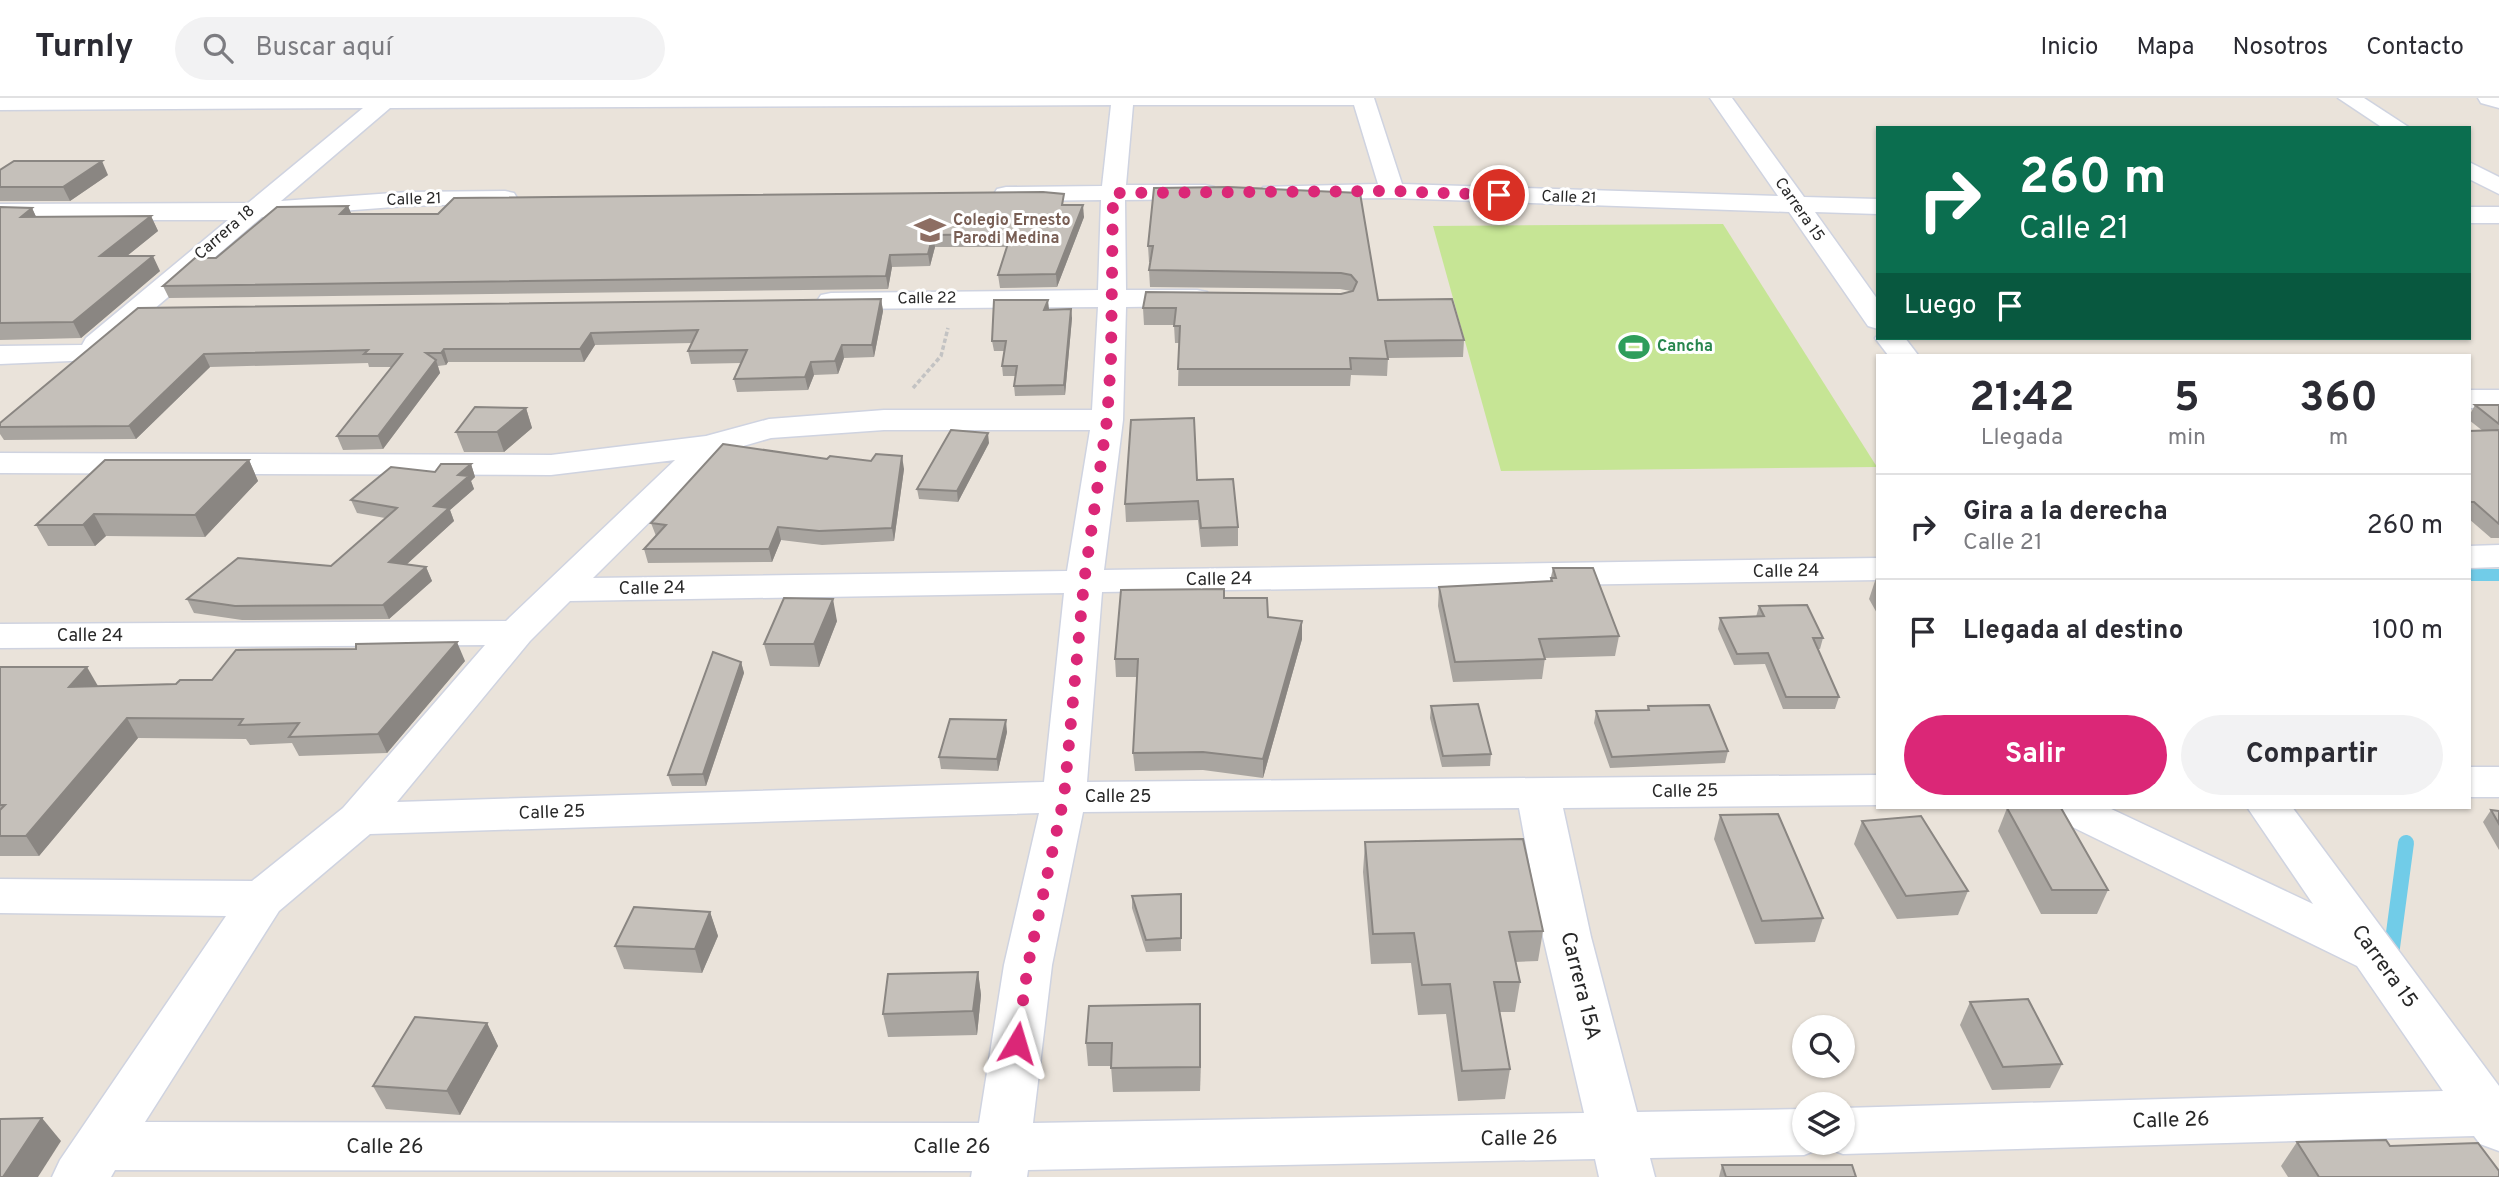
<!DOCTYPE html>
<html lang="es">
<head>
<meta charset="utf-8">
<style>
  body { margin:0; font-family:Overpass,sans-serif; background:#f2f2f3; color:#2b2b33; height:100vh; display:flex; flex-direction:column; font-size:26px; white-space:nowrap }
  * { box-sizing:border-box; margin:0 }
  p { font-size:23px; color:#7c7c81 }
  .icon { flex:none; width:38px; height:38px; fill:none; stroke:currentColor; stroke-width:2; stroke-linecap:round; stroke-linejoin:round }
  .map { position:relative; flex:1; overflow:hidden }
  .sheet { position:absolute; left:1876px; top:256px; width:595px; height:455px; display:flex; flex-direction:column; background:#fff; border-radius:0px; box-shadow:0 2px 5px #0004 }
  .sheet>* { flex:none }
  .hud { position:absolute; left:1876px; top:28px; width:595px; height:214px; border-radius:0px; box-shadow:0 2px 5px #0004; background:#0b6e4f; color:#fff; overflow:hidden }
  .tools { position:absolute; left:1792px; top:917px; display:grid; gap:14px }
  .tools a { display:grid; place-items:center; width:63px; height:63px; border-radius:50%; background:#fff; box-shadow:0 2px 5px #0004; font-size:35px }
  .pin { position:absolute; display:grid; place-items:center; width:60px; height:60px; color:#fff; margin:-30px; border:4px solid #fff; border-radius:50%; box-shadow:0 2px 7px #0007 }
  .me { position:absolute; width:77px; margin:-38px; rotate:7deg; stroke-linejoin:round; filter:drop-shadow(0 0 5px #0008) }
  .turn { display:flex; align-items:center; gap:24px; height:147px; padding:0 28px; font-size:32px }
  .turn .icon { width:91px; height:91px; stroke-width:2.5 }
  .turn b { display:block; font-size:49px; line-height:60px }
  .then { display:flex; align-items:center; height:66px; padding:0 28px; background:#0003; gap:14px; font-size:26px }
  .eta { display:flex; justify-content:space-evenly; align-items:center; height:119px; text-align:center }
  .eta b { font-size:42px; font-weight:700; line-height:49px }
  .button { display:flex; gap:14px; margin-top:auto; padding:14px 28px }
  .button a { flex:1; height:80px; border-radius:42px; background:#db2777; color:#fff; font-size:28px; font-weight:700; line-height:80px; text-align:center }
  .button a+a { background:#f2f2f3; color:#2b2b33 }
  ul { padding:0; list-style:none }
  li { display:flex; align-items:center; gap:21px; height:105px; padding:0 28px; border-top:2px solid #e1e1e2 }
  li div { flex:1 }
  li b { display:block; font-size:26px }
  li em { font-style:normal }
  header { display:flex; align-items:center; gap:42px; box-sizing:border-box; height:98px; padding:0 35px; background:#fff; border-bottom:2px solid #e1e1e2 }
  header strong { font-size:33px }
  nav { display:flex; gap:38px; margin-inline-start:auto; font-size:24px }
  .search { width:490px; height:63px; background:#f2f2f3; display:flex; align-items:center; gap:18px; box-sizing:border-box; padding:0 24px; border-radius:38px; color:#7c7c81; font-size:26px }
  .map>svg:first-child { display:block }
  .pitch { fill:#c6e595 }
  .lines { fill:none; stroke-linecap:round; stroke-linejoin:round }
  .stream-far1 { stroke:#71cce8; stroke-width:12 }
  .stream { stroke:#71cce8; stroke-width:16 }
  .minor-casing { stroke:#cfd3e0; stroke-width:3 }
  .path { stroke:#c3c3c3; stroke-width:3.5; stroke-dasharray:4.5 2.5; stroke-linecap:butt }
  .minor { fill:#fff; fill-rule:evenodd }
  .wall { fill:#a9a5a0 }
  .shaded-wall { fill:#8a8682 }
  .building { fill:#c5c0ba; stroke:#8a8682; stroke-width:2 }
  .route { stroke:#db2777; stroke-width:12; stroke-dasharray:0 21.6 }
  .labels { text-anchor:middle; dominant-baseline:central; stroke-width:6; stroke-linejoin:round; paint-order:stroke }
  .far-street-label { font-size:16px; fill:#282828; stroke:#fff }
  .far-education-label { font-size:16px; font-weight:bold; fill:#785e54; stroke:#fff; text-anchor:start }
  .far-leisure-label { font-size:16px; font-weight:bold; fill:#27864d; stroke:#fff; text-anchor:start }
  .street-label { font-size:18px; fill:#282828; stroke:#fff }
  .near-street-label { font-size:21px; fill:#282828; stroke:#fff }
</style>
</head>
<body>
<header>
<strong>Turnly</strong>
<div class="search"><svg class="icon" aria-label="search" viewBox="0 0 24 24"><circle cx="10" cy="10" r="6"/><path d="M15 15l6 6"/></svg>Buscar aquí</div>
<nav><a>Inicio</a><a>Mapa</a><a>Nosotros</a><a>Contacto</a></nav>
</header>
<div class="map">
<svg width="2499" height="1079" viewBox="0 0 2499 1079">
  <rect width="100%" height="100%" fill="#eae3da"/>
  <polygon class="pitch" points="1723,126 1877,369 1501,373 1433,128"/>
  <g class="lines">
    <polyline class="stream-far1" points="2469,477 2499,477"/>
    <polyline class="stream" points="2394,860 2391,857 2406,745"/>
    <g class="minor-casing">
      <g id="minor">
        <path d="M0 0H1374L1402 86 1778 98 1710 0H1732L1804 99 1878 101V116L1815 114 1878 202V231L1868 228 1789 114 1392 100 1272 101 1263 99 1260 94 1263 89 1378 86 1354 7H1133L1126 87H1205L1214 89 1217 94 1214 99 1205 101 1125 102 1126 192H1197L1207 194 1211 200 1207 206 1197 208 1126 209 1123 322 1104 472 1878 460V482L1102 494 1087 684 1878 677V707L1563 710 1591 839 1637 1014 1804 1011V1045H1843V1010L2443 993 2357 868 2054 720 2047 709H2107L2313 806 2247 709H2292L2499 988V1053L2480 1046 2474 1038 1843 1056 1824 1049 1804 1057 1650 1060 1655 1079H1599L1595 1061 1028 1072 1027 1079H971L972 1073 115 1072 111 1079H52L60 1062 226 818 0 815V781L252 783 343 710 485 547 0 550V526L506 523 675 362 551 377 0 375V355L551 357 706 338 769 321 884 312H1092L1098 209 831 211 821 209 817 203 821 197 831 195 1098 192 1101 102 1006 103 997 101 994 96 997 91 1006 89 1102 88 1111 7 390 10 281 103 407 94 505 93 514 95 517 100 514 105 407 108 262 119 106 252 98 254 94 262 0 266V248L82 247 86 240 228 122H0V106L248 105 363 10 0 12ZM884 332H1090L1067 473 593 480 719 355 771 340ZM1064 495 1044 684 397 704 530 543 570 503ZM1519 710 1543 839 1584 1015 1033 1025 1052 867 1083 714ZM1039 715 1004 867 979 1025 145 1024 279 813 370 736Z"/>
        <polygon points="2338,0 2364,0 2410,30 2383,30"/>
        <polygon points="2478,0 2499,0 2499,10 2481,5"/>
        <polygon points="2469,64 2499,79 2499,96 2469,81"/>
        <rect x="2469" y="109" width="30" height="16"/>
        <polygon points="1878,237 1878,240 1905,240 1918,257 1888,257 1875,240"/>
        <rect x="2469" y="292" width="30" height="18"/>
        <polygon points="2499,447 2499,469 2469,470 2469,448"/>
        <rect x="2469" y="669" width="30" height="30"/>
      </g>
    </g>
    <polyline class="path" points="913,290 941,258 948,230"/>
    <use href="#minor" class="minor"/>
  </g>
  <g class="wall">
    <polygon points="0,72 108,77 70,103 0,103"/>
    <polygon points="1360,95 1378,202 1464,242 1463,259 1388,260 1387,278 1351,277 1350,288 1178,288 1179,245 1175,245 1174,227 1144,227 1143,210 1341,196 1351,193 1340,191 1150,189 1149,172 1150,164 1149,164 1148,148"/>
    <polygon points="1065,107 1084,119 1057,189 1000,190 998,177 1007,149 935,149 930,168 892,169 888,191 169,200 163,188 216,160 348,108 351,116 438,116"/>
    <polygon points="0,109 32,110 36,119 151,118 158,133 127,158 160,173 81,240 0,242"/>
    <polygon points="881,201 883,213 874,259 844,260 838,276 814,277 808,292 737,294 734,281 741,265 691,266 688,253 692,245 595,247 584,264 448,264 446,267 438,268 440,275 383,351 343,352 337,338 392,269 369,269 368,265 210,269 136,341 4,342 0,336 0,325 138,210"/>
    <polygon points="1049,212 1072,220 1065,297 1015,298 1014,288 1015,278 1003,278 1002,268 1004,253 994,253 992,243"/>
    <polygon points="2475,307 2499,307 2499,440 2491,440 2469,421 2469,333 2483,333 2469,322 2469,318"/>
    <polygon points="526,310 532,330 504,354 464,354 456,334"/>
    <polygon points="989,345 958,404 919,401 917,391"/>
    <polygon points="827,361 904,371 894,443 822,447 781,442 772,464 648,465 644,451 656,438 651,425"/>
    <polygon points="249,362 258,383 205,439 106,438 95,448 48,448 36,427"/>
    <polygon points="471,366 475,379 471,383 474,391 450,412 454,423 407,466 426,469 432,483 389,521 242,522 194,515 187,501 331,468 385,420 357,415 351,402 435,374"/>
    <polygon points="1197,382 1238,429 1238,448 1201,449 1198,422 1126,424 1125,406"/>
    <polygon points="1553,470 1619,538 1615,558 1545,560 1542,581 1453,584 1438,508 1439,489 1550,483"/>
    <polygon points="1876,480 1878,480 1878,517 1869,501"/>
    <polygon points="1224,500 1268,519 1302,523 1302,541 1263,680 1203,672 1135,673 1133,655 1137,579 1116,579 1115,561"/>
    <polygon points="1759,508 1823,540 1820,551 1818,551 1839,599 1835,611 1783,611 1765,566 1734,567 1718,531 1720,520 1756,519"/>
    <polygon points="837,523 819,569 770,568 764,546"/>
    <polygon points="465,563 387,655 299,658 292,645 250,647 246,641 138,640 39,758 0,758 0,569 98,588 176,586 212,582"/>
    <polygon points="741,564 744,575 706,688 672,688 668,677"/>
    <polygon points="1431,608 1491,656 1490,668 1442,669 1430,620"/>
    <polygon points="1648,608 1728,653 1725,665 1610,670 1594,625 1596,613 1647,612"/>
    <polygon points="1007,634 998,673 941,671 939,659"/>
    <polygon points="2007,710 2108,792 2097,816 2041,816 1998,733"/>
    <polygon points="2491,712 2499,713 2499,752 2483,724"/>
    <polygon points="1720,717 1823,820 1815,844 1755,846 1714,741"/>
    <polygon points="1862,723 1968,793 1958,817 1897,821 1854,746"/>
    <polygon points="1365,744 1543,833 1538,863 1515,864 1520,884 1515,914 1500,914 1510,971 1505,1001 1458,1003 1446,916 1418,917 1411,865 1371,866 1363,774"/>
    <polygon points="1181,796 1181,853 1146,854 1132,810 1132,798"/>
    <polygon points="710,814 718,838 702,875 624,871 615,848"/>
    <polygon points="978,874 981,897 977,937 888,939 883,916"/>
    <polygon points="1970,904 2062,966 2050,990 1992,992 1960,927"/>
    <polygon points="487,925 498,948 460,1017 386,1011 373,988"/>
    <polygon points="1201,929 1200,993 1113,994 1111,968 1088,968 1086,945"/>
    <polygon points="2297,1044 2390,1048 2499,1079 2288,1079 2281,1068"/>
    <polygon points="1722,1067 1856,1079 1719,1079"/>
  </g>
  <g class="shaded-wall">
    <polygon points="102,63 108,77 70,103 63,89"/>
    <polygon points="1083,107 1084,119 1057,189 1056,176"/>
    <polygon points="348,108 353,120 340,116"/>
    <polygon points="32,110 39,125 21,119"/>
    <polygon points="151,118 158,133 107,174 100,158"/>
    <polygon points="933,137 935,149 930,168 928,156"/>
    <polygon points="890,157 892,169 888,191 886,178"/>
    <polygon points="153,158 160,173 81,240 73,224"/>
    <polygon points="881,201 883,213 874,259 872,247"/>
    <polygon points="1048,202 1049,211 1044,212"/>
    <polygon points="1071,211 1072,220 1065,297 1064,287"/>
    <polygon points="591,235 595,247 584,264 580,251"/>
    <polygon points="842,247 844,260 838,276 835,263"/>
    <polygon points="444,251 448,264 446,267 441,255"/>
    <polygon points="204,256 210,269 136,341 129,328"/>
    <polygon points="436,262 440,275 383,351 378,338"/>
    <polygon points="811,264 814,277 808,292 805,279"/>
    <polygon points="526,310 532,330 504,354 497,334"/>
    <polygon points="988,335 989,345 958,404 957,393"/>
    <polygon points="902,358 904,371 894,443 892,430"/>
    <polygon points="249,362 258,383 205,439 195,417"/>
    <polygon points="471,366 475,379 471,383 474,391 450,412 454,423 395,477 389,464 458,377"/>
    <polygon points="94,416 106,438 95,448 83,427"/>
    <polygon points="778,429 781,442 772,464 769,451"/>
    <polygon points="426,469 432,483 389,521 383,507"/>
    <polygon points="833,501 837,523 819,569 814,546"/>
    <polygon points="1302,523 1302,541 1263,680 1263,661"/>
    <polygon points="457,544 465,563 387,655 378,636"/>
    <polygon points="741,564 744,575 706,688 703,676"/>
    <polygon points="87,569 98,588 69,589"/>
    <polygon points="127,620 138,640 39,758 26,738"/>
    <polygon points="1006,622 1007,634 998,673 997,661"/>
    <polygon points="710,814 718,838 702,875 695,851"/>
    <polygon points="978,874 981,897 977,937 973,913"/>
    <polygon points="1200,906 1201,929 1200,993"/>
    <polygon points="487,925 498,948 460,1017 447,993"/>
    <polygon points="42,1020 61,1043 38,1079 3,1079"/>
  </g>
  <g class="building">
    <polygon points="14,63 102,63 63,89 0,89 0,72"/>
    <polygon points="1229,89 1360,95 1378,202 1452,201 1464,242 1385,243 1388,261 1350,260 1351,271 1178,271 1180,228 1174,228 1176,210 1143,210 1146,194 1341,196 1353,193 1357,184 1351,177 1341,175 1149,172 1153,148 1148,148 1154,90"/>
    <polygon points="1043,94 1064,96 1062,107 1083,107 1056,176 998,177 1011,136 933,137 928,156 890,157 886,178 163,188 195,160 216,160 277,109 348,108 340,116 438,116 454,100"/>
    <polygon points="0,109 32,110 21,119 151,118 100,158 153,158 73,224 0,225"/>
    <polygon points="881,201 872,247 842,247 835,263 811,264 805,279 734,281 747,252 688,253 698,232 591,235 580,251 444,251 441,255 426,255 436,262 378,338 337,338 402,256 364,256 368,252 204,256 129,328 0,329 0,325 138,210"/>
    <polygon points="994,202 1048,202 1044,212 1071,211 1064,287 1014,288 1017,268 1002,268 1006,243 992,243"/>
    <polygon points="2475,307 2499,307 2499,326"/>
    <polygon points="475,309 526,310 497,334 456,334"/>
    <polygon points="1194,320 1197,382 1233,381 1238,429 1201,430 1198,403 1125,406 1131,322"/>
    <polygon points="951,332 988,335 957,393 917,391"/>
    <polygon points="2499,332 2499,426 2474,404 2469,404 2469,333"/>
    <polygon points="723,346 827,361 830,358 871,363 876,356 902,358 892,430 819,433 778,429 769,451 644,451 666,427 651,425"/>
    <polygon points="105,362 249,362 195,417 94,416 83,427 36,427"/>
    <polygon points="441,366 471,366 458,377 469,378 434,408 449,410 389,464 426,469 383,507 235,508 187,501 238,460 331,468 397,410 351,402 391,369 435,374"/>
    <polygon points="1553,470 1593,470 1619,538 1539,541 1545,561 1455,564 1439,489 1552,483 1551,480 1556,480"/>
    <polygon points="1224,491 1224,500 1267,500 1268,519 1302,523 1263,661 1203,654 1133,655 1138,561 1115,561 1121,492"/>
    <polygon points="784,500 833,501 814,546 764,546"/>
    <polygon points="1807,507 1823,540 1813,540 1839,599 1786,599 1768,555 1737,556 1720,520 1764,518 1759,508"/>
    <polygon points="457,544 378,636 289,639 299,625 239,627 243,621 127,620 26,738 0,738 0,712 5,707 0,707 0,569 87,569 69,589 176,586 180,582 212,582 236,552 356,551 356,546"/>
    <polygon points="713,554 741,564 703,676 668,677"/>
    <polygon points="1478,606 1491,656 1443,658 1431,608"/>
    <polygon points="1709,607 1728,653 1612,659 1596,613 1649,612 1648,608"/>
    <polygon points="950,621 1006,622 997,661 939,659"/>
    <polygon points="2007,710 2061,710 2108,792 2052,792"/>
    <polygon points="2491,712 2499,713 2499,726"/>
    <polygon points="1778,716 1823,820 1762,823 1720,717"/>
    <polygon points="1921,718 1968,793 1906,798 1862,723"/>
    <polygon points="1523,741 1543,833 1509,834 1520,884 1494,884 1510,971 1462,973 1450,886 1422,887 1414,835 1373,836 1365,744"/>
    <polygon points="1181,796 1181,840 1146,842 1132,798"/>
    <polygon points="634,809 710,814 695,851 615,848"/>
    <polygon points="978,874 973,913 883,916 888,876"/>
    <polygon points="2028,901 2062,966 2003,969 1970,904"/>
    <polygon points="1200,906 1200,969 1111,970 1112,945 1086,945 1089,908"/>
    <polygon points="415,919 487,925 447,993 373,988"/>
    <polygon points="42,1020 3,1079 0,1079 0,1021"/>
    <polygon points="2386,1042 2390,1048 2478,1045 2499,1073 2499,1079 2319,1079 2297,1044"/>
    <polygon points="1722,1067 1852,1067 1856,1079 1726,1079"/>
  </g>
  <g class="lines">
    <polyline class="route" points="1017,945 1028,867 1064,699 1084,484 1107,322 1111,261 1113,95 1391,93 1499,97"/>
  </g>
  <defs>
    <g id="school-bare" transform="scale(2.415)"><path d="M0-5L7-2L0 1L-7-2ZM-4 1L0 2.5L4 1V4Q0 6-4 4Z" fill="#8d6e63" stroke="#fff" stroke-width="2.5" paint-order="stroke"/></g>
    <g id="stadium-bare" transform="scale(2.415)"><path d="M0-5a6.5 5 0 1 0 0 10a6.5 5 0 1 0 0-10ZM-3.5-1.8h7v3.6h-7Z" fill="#2e9e5b" stroke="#fff" stroke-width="2.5" paint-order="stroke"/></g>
  </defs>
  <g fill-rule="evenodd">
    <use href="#school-bare" x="930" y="132"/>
    <use href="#stadium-bare" x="1634" y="249"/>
  </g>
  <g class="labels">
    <g class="far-street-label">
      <text transform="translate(1569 100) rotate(2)">Calle 21</text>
      <text transform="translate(414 102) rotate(-2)">Calle 21</text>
      <text transform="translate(1799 112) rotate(55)">Carrera 15</text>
      <text transform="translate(225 135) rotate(-41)">Carrera 18</text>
      <text transform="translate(927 201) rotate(-1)">Calle 22</text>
    </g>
    <g class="far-education-label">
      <text x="953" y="123">Colegio Ernesto<tspan x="953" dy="18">Parodi Medina</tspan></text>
    </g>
    <g class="far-leisure-label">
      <text x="1657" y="249">Cancha</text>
    </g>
    <g class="street-label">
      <text transform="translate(1786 474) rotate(-1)">Calle 24</text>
      <text transform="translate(1219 482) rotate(-1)">Calle 24</text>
      <text transform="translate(652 491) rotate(-1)">Calle 24</text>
      <text x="90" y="538">Calle 24</text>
      <text transform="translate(1685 694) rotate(-1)">Calle 25</text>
      <text x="1118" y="699">Calle 25</text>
      <text transform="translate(552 715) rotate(-2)">Calle 25</text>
    </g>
    <g class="near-street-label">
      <text transform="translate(2384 869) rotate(54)">Carrera 15</text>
      <text transform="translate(1580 888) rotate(76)">Carrera 15A</text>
      <text transform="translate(2171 1023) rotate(-2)">Calle 26</text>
      <text transform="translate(1519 1041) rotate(-1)">Calle 26</text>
      <text x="385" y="1049">Calle 26</text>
      <text x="952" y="1049">Calle 26</text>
    </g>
  </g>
</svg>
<div class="tools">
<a><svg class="icon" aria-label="search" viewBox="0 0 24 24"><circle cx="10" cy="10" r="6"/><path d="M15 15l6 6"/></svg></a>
<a><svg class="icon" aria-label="layers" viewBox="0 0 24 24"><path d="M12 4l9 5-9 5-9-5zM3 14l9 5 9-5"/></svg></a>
</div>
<div class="pin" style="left:1499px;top:97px;background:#d93025"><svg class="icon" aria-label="arrive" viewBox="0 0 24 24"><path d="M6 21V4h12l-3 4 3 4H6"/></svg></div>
<svg class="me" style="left:1017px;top:945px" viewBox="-20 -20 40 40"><path d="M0-17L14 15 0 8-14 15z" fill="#db2777" stroke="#fff" stroke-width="4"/></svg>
<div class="hud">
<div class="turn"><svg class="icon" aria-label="right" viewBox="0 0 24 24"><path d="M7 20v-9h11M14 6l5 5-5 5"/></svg><div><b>260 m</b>Calle 21</div></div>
<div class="then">Luego<svg class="icon" aria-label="arrive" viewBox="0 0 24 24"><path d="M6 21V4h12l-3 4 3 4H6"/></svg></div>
</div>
<section class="sheet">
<div class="eta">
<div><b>21:42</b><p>Llegada</p></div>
<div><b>5</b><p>min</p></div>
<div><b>360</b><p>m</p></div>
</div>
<ul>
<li><svg class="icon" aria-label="right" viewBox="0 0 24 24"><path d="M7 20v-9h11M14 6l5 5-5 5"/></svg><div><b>Gira a la derecha</b><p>Calle 21</p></div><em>260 m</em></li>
<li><svg class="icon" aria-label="arrive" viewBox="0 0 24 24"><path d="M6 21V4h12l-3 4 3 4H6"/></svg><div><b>Llegada al destino</b></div><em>100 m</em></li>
</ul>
<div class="button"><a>Salir</a><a>Compartir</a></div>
</section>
</div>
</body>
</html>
